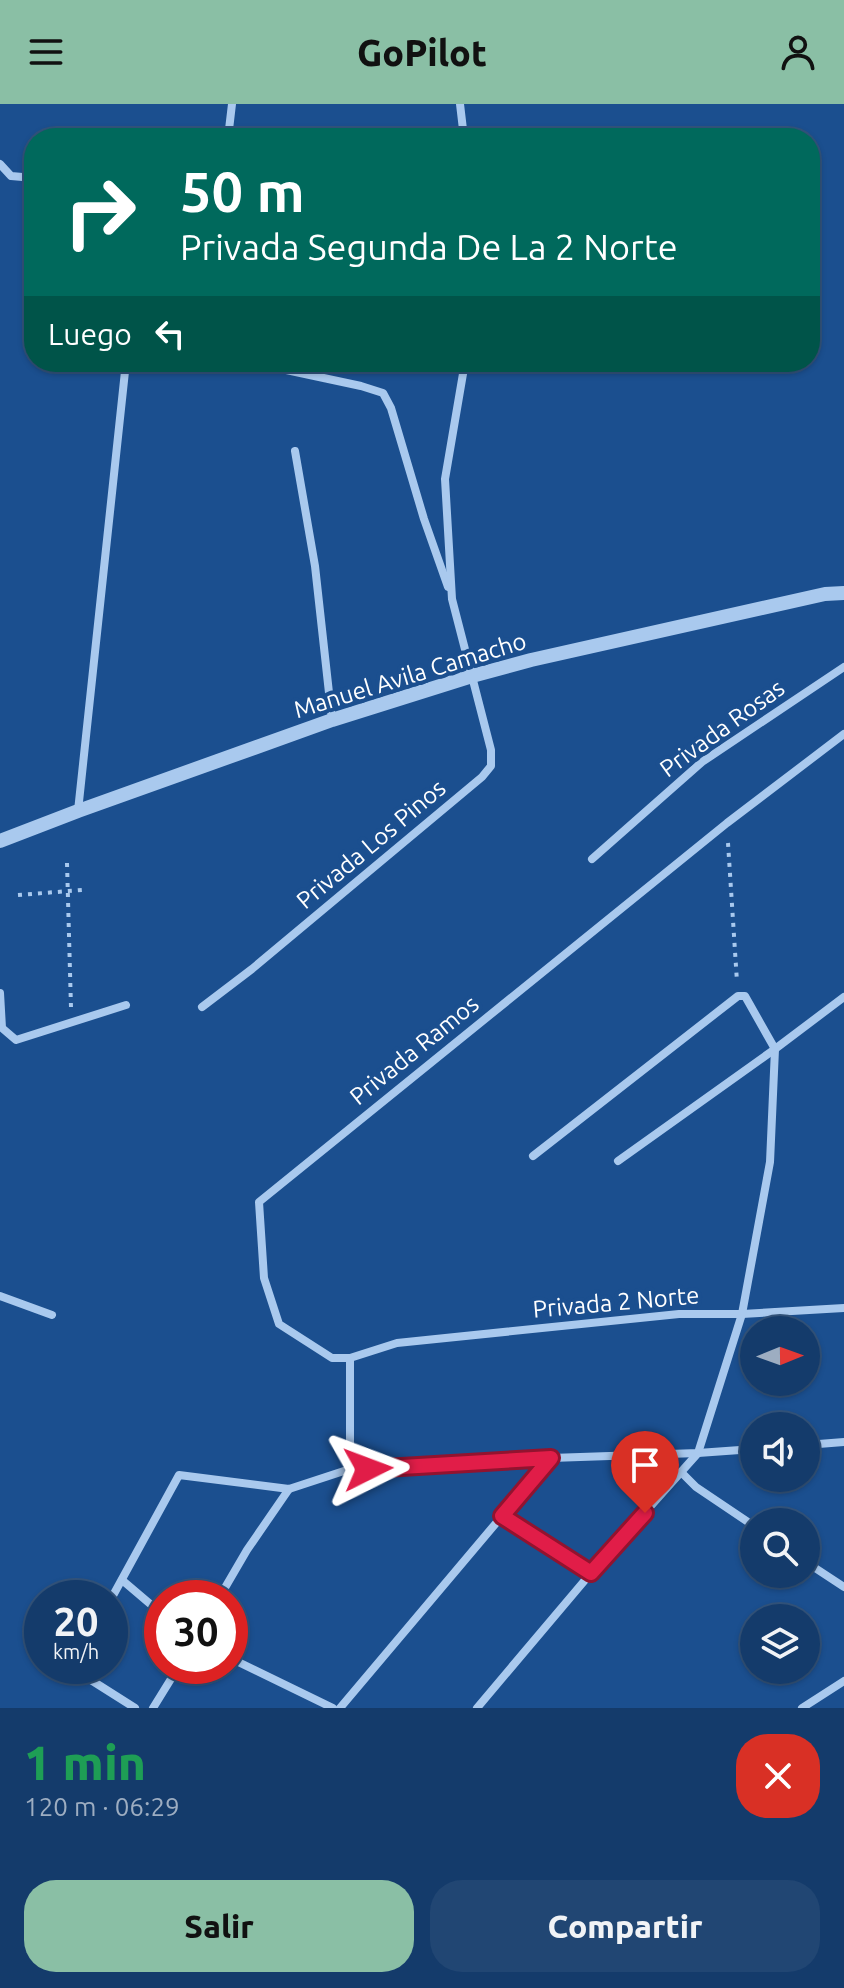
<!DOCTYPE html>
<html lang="es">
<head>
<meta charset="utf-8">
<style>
  body { margin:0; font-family:Ubuntu,sans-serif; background:#214673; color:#f1f3f6; height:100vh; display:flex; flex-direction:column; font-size:30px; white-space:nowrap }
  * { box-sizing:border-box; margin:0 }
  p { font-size:26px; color:#9dadc1 }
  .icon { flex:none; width:44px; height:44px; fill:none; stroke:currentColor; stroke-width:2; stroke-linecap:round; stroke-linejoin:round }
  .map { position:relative; height:1604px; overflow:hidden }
  .sheet { display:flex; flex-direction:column; background:#143b6b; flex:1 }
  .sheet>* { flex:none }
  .guide { position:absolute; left:24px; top:24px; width:796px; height:244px; border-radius:32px; box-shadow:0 2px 6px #0004,0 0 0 2px #33557e; background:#00695c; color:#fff; overflow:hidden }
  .needle { width:52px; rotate:89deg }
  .tools { position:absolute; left:740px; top:1212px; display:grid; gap:16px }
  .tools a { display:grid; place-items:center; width:80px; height:80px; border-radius:50%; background:#143b6b; box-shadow:0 2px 6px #0004,0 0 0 2px #33557e; font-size:40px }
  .speed { position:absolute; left:24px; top:1476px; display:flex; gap:16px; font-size:40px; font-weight:700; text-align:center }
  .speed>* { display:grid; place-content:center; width:104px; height:104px; border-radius:50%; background:#143b6b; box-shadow:0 2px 6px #0004,0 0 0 2px #33557e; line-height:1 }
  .speed small { font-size:20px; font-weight:400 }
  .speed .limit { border:12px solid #d22; background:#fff; color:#111 }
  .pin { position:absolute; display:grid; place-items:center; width:68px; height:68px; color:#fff; margin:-82px -34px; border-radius:50% 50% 50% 0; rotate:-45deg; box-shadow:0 0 8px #0007 }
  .pin .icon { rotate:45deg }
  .me { position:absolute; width:88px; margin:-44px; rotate:87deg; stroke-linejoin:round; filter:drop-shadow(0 0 6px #0008) }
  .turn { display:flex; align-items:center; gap:28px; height:168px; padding:0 24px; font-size:36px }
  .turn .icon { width:104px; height:104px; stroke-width:2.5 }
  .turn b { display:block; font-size:56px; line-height:68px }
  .then { display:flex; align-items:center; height:76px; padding:0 24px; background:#0003; gap:16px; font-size:30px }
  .round { display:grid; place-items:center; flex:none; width:84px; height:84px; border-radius:32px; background:#214673 }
  .overview { display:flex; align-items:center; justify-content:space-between; height:136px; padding:0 24px }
  h1 { font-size:48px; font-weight:800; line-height:60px; color:#1e9e55 }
  .button { display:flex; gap:16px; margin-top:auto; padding:16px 24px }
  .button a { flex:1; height:92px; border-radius:32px; background:#8abfa5; color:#111; font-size:32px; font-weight:800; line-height:92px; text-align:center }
  .button a+a { background:#214673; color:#f1f3f6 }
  header { display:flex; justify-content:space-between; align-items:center; height:104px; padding:0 24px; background:#8abfa5; color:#111; font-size:36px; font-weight:800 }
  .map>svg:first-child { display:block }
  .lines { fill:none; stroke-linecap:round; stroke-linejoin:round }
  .path { stroke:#a9c9ee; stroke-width:4; stroke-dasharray:4 6; stroke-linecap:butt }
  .minor { stroke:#a9c9ee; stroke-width:8 }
  .tertiary { stroke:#a9c9ee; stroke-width:14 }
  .route-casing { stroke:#92132f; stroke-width:20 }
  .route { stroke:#e11d48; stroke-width:14 }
  .labels { text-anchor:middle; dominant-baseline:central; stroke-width:8; stroke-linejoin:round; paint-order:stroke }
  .street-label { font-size:24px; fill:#fff; stroke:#1b4f8f }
</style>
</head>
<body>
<header><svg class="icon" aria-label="menu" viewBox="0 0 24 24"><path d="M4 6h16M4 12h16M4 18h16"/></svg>GoPilot<svg class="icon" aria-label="person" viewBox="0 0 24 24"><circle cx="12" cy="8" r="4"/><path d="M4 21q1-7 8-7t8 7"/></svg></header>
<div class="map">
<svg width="844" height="1604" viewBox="0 0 844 1604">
  <rect width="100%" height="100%" fill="#1b4f8f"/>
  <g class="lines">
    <g class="path">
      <polyline points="728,739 737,878"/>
      <polyline points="67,759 71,904"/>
      <polyline points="18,791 82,786"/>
    </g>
    <g class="minor">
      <polyline points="460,0 464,34"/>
      <polyline points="228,34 232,0"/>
      <polyline points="0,60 11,72 34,74"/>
      <polyline points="249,258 361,282 383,289 391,304 424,415 448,483"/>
      <polyline points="295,347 315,462 332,616"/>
      <polyline points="78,707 126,258"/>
      <polyline points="592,755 702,658 844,563"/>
      <polyline points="0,889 2,924 16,936 126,901"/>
      <polyline points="202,903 252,865 482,673 491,662 491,646 452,495 445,375 465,258"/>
      <polyline points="618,1057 775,945 844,893"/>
      <polyline points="0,1192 52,1211"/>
      <polyline points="350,1254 397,1239 679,1210 742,1210 844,1204"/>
      <polyline points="806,1341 844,1338"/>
      <polyline points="350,1365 350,1254 332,1254 279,1220 264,1174 259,1098 727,719 844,630"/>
      <polyline points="681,1368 696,1383 754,1422"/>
      <polyline points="502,1412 591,1469"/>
      <polyline points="806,1458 844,1483"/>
      <polyline points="122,1476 162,1510"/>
      <polyline points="219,1494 247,1446 289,1385"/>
      <polyline points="110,1497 179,1371 289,1385 350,1365 551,1354 698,1349 754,1345"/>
      <polyline points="230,1554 333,1604"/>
      <polyline points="81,1562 83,1571 135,1604"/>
      <polyline points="153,1604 179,1562"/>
      <polyline points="340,1604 551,1354"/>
      <polyline points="477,1604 591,1469 698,1349 742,1210 770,1058 775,945 745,892 738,892 533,1052"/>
      <polyline points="802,1604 844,1577"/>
    </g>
    <polyline class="tertiary" points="0,737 78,707 332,616 472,572 531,556 825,490 844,489"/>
  </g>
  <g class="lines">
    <g class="route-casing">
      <polyline id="route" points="368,1365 551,1354 502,1412 591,1469 645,1409"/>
    </g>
    <use href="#route" class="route"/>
  </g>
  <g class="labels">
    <g class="street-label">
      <text transform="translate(410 571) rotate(-17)">Manuel Avila Camacho</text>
      <text transform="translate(722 624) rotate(-36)">Privada Rosas</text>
      <text transform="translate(371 740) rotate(-40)">Privada Los Pinos</text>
      <text transform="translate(414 946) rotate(-39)">Privada Ramos</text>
      <text transform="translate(616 1198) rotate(-5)">Privada 2 Norte</text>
    </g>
  </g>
</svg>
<div class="tools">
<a><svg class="needle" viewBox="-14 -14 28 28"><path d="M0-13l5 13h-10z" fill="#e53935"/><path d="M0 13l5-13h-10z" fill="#9dadc1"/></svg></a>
<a><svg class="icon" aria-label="sound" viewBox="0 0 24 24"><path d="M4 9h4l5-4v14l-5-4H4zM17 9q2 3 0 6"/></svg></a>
<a><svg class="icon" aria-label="search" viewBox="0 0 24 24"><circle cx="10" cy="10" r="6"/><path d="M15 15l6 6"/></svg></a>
<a><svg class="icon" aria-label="layers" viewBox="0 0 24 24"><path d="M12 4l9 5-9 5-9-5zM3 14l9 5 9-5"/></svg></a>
</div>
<div class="speed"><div>20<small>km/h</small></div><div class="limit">30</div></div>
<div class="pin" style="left:645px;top:1409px;background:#d93025"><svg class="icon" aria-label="arrive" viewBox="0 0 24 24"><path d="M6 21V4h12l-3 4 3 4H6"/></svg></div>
<svg class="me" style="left:368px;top:1365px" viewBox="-20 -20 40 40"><path d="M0-17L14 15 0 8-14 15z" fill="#e11d48" stroke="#fff" stroke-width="4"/></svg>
<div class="guide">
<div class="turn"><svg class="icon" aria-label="right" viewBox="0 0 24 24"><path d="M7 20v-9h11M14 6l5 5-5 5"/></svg><div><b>50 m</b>Privada Segunda De La 2 Norte</div></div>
<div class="then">Luego<svg class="icon" aria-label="left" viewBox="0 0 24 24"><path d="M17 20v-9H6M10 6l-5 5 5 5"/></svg></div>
</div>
</div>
<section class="sheet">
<div class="overview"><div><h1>1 min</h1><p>120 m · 06:29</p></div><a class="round" style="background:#d93025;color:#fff"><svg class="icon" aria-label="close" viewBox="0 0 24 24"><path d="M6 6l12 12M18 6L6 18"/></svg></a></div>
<div class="button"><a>Salir</a><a>Compartir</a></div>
</section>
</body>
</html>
